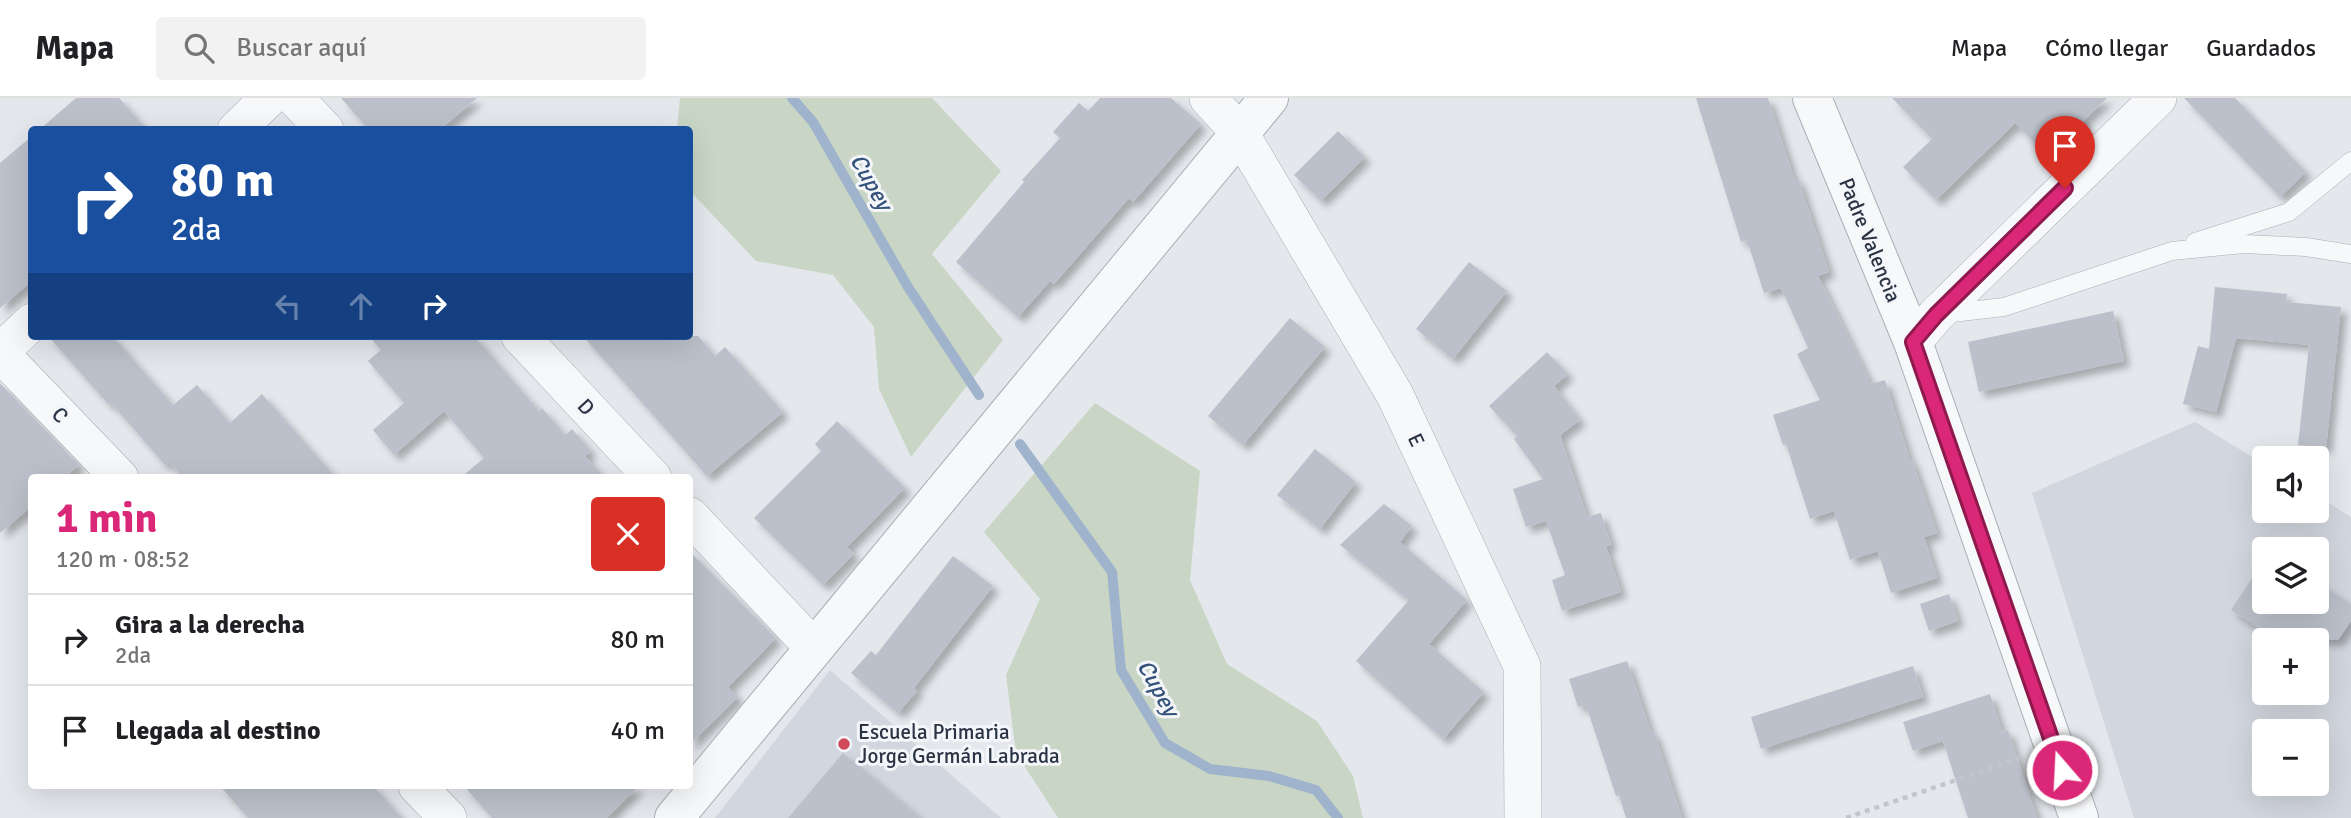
<!DOCTYPE html>
<html lang="es">
<head>
<meta charset="utf-8">
<style>
  body { margin:0; font-family:Signika,sans-serif; background:#f2f2f2; color:#202124; height:100vh; display:flex; flex-direction:column; font-size:26px; white-space:nowrap }
  * { box-sizing:border-box; margin:0 }
  p { font-size:23px; color:#757577 }
  .icon { flex:none; width:38px; height:38px; fill:none; stroke:currentColor; stroke-width:2; stroke-linecap:round; stroke-linejoin:round }
  .map { position:relative; flex:1; overflow:hidden }
  .details { position:absolute; left:28px; top:376px; width:665px; height:315px; display:flex; flex-direction:column; background:#fff; border-radius:7px; box-shadow:0 7px 28px #0002 }
  .details>* { flex:none }
  .hud { position:absolute; left:28px; top:28px; width:665px; height:214px; border-radius:7px; box-shadow:0 7px 28px #0002; background:#1a4fa0; color:#fff; overflow:hidden }
  .controls { position:absolute; left:2252px; top:348px; display:grid; gap:14px }
  .controls a { display:grid; place-items:center; width:77px; height:77px; border-radius:7px; background:#fff; box-shadow:0 7px 28px #0002; font-size:35px }
  .pin { position:absolute; display:grid; place-items:center; width:60px; height:60px; color:#fff; margin:-72px -30px; border-radius:50% 50% 50% 0; rotate:-45deg; box-shadow:0 0 7px #0007 }
  .pin .icon { rotate:45deg }
  .me { position:absolute; width:77px; margin:-38px; rotate:341deg; stroke-linejoin:round; filter:drop-shadow(0 0 5px #0008) }
  .turn { display:flex; align-items:center; gap:24px; height:147px; padding:0 28px; font-size:32px }
  .turn .icon { width:91px; height:91px; stroke-width:2.5 }
  .turn b { display:block; font-size:49px; line-height:60px }
  .lanes { display:flex; align-items:center; height:66px; padding:0 28px; background:#0003; justify-content:center; gap:35px; direction:ltr }
  .lanes .off { opacity:.35 }
  .round { display:grid; place-items:center; flex:none; width:74px; height:74px; border-radius:7px; background:#f2f2f2 }
  .overview { display:flex; align-items:center; justify-content:space-between; height:119px; padding:0 28px }
  h1 { font-size:42px; font-weight:700; line-height:52px; color:#db2777 }
  ul { padding:0; list-style:none }
  li { display:flex; align-items:center; gap:21px; height:91px; padding:0 28px; border-top:2px solid #e0e0e0 }
  li div { flex:1 }
  li b { display:block; font-size:26px }
  li em { font-style:normal }
  header { display:flex; align-items:center; gap:42px; box-sizing:border-box; height:98px; padding:0 35px; background:#fff; border-bottom:2px solid #e0e0e0 }
  header strong { font-size:33px }
  nav { display:flex; gap:38px; margin-inline-start:auto; font-size:24px }
  .search { width:490px; height:63px; background:#f2f2f2; display:flex; align-items:center; gap:18px; box-sizing:border-box; padding:0 24px; border-radius:7px; color:#757577; font-size:26px }
  .map>svg:first-child { display:block }
  .built { fill:#d2d6de; fill-rule:evenodd }
  .green { fill:#c9d6c5 }
  .lines { fill:none; stroke-linecap:round; stroke-linejoin:round }
  .stream { stroke:#9fb4cc; stroke-width:10 }
  .building { fill:#bbc0ca; filter:url(#shadow) }
  .service-casing { stroke:#a9aeb7; stroke-width:19 }
  .minor-casing { stroke:#a9aeb7; stroke-width:38 }
  .tertiary-casing { stroke:#a9aeb7; stroke-width:40 }
  .path { stroke:#c2c5cb; stroke-width:4.5; stroke-dasharray:5 5; stroke-linecap:butt }
  .service { stroke:#f7f8fa; stroke-width:18 }
  .minor { stroke:#f7f8fa; stroke-width:37 }
  .tertiary { stroke:#f7f8fa; stroke-width:38 }
  .route-casing { stroke:#8e194d; stroke-width:18 }
  .route { stroke:#db2777; stroke-width:12 }
  .poi-dot { fill:#d1495b; stroke:#f4f6f9; stroke-width:2.5 }
  .labels { text-anchor:middle; dominant-baseline:central; stroke-width:6; stroke-linejoin:round; paint-order:stroke }
  .street-label { font-size:21px; fill:#2b3445; stroke:#f4f6f9 }
  .poi-label { font-size:21px; fill:#2b3445; stroke:#f4f6f9; text-anchor:start }
  .water-label { font-size:23px; font-style:italic; fill:#34527a; stroke:#f4f6f9 }
</style>
</head>
<body>
<header>
<strong>Mapa</strong>
<div class="search"><svg class="icon" aria-label="search" viewBox="0 0 24 24"><circle cx="10" cy="10" r="6"/><path d="M15 15l6 6"/></svg>Buscar aquí</div>
<nav><a>Mapa</a><a>Cómo llegar</a><a>Guardados</a></nav>
</header>
<div class="map">
<svg width="2351" height="720" viewBox="0 0 2351 720">
  <defs>
    <filter id="shadow"><feDropShadow dx="6" dy="6" stdDeviation="3.5" flood-color="#0004"/></filter>
  </defs>
  <rect width="100%" height="100%" fill="#e4e7ec"/>
  <g class="built">
    <path d="M2195 324 2264 366V413H2317V398L2351 419V720H2134L2032 395ZM2264 452H2317V504H2264ZM2264 542H2317V595H2264ZM2264 634H2317V686H2264Z"/>
    <polygon points="830,572 1001,720 715,720"/>
  </g>
  <g class="green">
    <polygon points="680,0 932,0 1001,73 932,156 1003,242 911,359 879,291 874,229 833,177 756,163 690,93 690,32 677,31"/>
    <polygon points="1095,305 1200,373 1190,482 1227,566 1317,623 1353,678 1363,720 1058,720 1016,655 1006,577 1040,501 984,434"/>
  </g>
  <g class="lines">
    <g class="stream">
      <polyline points="792,0 813,24 908,189 979,297"/>
      <polyline points="1020,346 1112,474 1121,572 1165,645 1210,671 1269,678 1316,692 1338,720"/>
    </g>
  </g>
  <g class="building">
    <polygon points="76,0 119,0 146,32 39,32"/>
    <polygon points="341,0 477,0 440,32 369,32"/>
    <polygon points="1100,0 1171,0 1201,26 1133,104 1129,100 1054,186 1050,183 1018,219 956,164 1024,84 1022,82 1060,40 1053,34 1079,5 1088,13"/>
    <polygon points="1696,0 1768,0 1794,81 1798,80 1829,174 1818,178 1871,286 1885,282 1910,363 1912,362 1937,435 1924,439 1937,480 1891,495 1878,453 1850,462 1834,413 1810,421 1786,346 1783,347 1773,317 1820,302 1797,256 1808,250 1781,190 1764,195 1747,142 1741,144"/>
    <polygon points="1892,0 2107,0 2074,32 2077,35 2051,61 2015,25 1936,102 1903,69 1932,41"/>
    <polygon points="2184,0 2235,0 2306,74 2280,99"/>
    <polygon points="1338,33 1365,59 1321,103 1294,77"/>
    <polygon points="32,38 32,183 0,210 0,65"/>
    <polygon points="1469,164 1507,193 1453,261 1416,231"/>
    <polygon points="2215,189 2287,196 2286,204 2341,209 2326,350 2298,347 2309,247 2236,240 2216,314 2183,306 2198,248 2209,251"/>
    <polygon points="2113,213 2124,263 1979,294 1968,244"/>
    <polygon points="1290,220 1325,249 1243,347 1208,318"/>
    <polygon points="48,238 112,238 173,307 197,287 230,325 262,296 336,380 183,380 169,364 165,367 111,305 109,307"/>
    <polygon points="369,238 474,238 539,313 542,310 565,337 572,331 591,353 585,358 604,380 460,380 484,360 444,313 394,357 373,332 404,305 368,263 381,252"/>
    <polygon points="583,238 698,238 715,258 725,249 783,314 707,378"/>
    <polygon points="1547,254 1568,276 1554,288 1580,322 1560,337 1587,419 1601,415 1611,447 1606,448 1621,494 1562,513 1552,482 1565,477 1546,423 1526,429 1513,391 1543,381 1514,341 1517,338 1489,308"/>
    <polygon points="0,285 79,367 64,380 32,380 32,408 0,435"/>
    <polygon points="837,323 905,390 847,449 854,456 823,487 754,420 821,353 815,346"/>
    <polygon points="1315,351 1356,384 1320,431 1277,397"/>
    <polygon points="1384,406 1412,428 1400,444 1467,502 1429,546 1484,594 1443,641 1356,563 1409,502 1340,447"/>
    <polygon points="690,454 776,540 728,589 738,599 690,646"/>
    <polygon points="953,458 993,488 914,590 917,593 898,615 851,575 871,553 876,557"/>
    <polygon points="2264,462 2264,504 2317,504 2317,484 2351,506 2351,523 2338,542 2277,542 2231,512"/>
    <polygon points="1949,496 1958,523 1929,533 1920,506"/>
    <polygon points="1627,563 1651,635 1654,634 1682,720 1626,720 1619,697 1616,698 1586,607 1578,609 1569,581"/>
    <polygon points="1913,568 1923,599 1761,651 1751,619"/>
    <polygon points="1990,596 2002,634 2008,632 2037,720 1968,720 1943,643 1913,653 1903,624"/>
    <polygon points="843,655 920,720 788,720"/>
    <polygon points="220,688 373,688 402,720 248,720"/>
    <polygon points="464,688 639,688 607,720 492,720"/>
  </g>
  <g class="lines">
    <g class="service-casing">
      <g id="service">
        <polyline points="2195,144 2289,114 2351,63"/>
        <polyline points="1943,216 2004,209 2172,153 2244,146 2306,149 2351,156"/>
      </g>
    </g>
    <g class="minor-casing">
      <g id="minor">
        <polyline points="295,0 325,32"/>
        <polyline points="1208,0 1240,35 1395,297 1522,568 1523,720"/>
        <polyline points="236,32 269,0"/>
        <polyline points="520,238 653,380"/>
        <polyline points="1913,244 1936,217 2158,0"/>
        <polyline points="0,254 32,224"/>
        <polyline points="0,255 120,380"/>
        <polyline points="690,418 814,550"/>
        <polyline points="417,688 448,720"/>
      </g>
    </g>
    <g class="tertiary-casing">
      <g id="tertiary">
        <polyline points="1812,0 1913,244 2079,720"/>
        <polyline points="674,720 1269,0"/>
      </g>
    </g>
    <polyline class="path" points="1846,720 2020,660"/>
    <use href="#service" class="service"/>
    <use href="#minor" class="minor"/>
    <use href="#tertiary" class="tertiary"/>
  </g>
  <g class="lines">
    <g class="route-casing">
      <polyline id="route" points="2062,672 1913,244 1936,217 2065,90"/>
    </g>
    <use href="#route" class="route"/>
  </g>
  <circle class="poi-dot" cx="844" cy="646" r="7"/>
  <g class="labels">
    <g class="street-label">
      <text transform="translate(1870 142) rotate(68)">Padre Valencia</text>
      <text transform="translate(586 309) rotate(47)">D</text>
      <text transform="translate(60 317) rotate(46)">C</text>
      <text transform="translate(1416 342) rotate(65)">E</text>
    </g>
    <g class="poi-label">
      <text x="858" y="634">Escuela Primaria<tspan x="858" dy="24">Jorge Germán Labrada</tspan></text>
    </g>
    <g class="water-label">
      <text transform="translate(871 84) rotate(60)">Cupey</text>
      <text transform="translate(1158 590) rotate(61)">Cupey</text>
    </g>
  </g>
</svg>
<div class="controls">
<a><svg class="icon" aria-label="sound" viewBox="0 0 24 24"><path d="M4 9h4l5-4v14l-5-4H4zM17 9q2 3 0 6"/></svg></a>
<a><svg class="icon" aria-label="layers" viewBox="0 0 24 24"><path d="M12 4l9 5-9 5-9-5zM3 14l9 5 9-5"/></svg></a>
<a>+</a>
<a>−</a>
</div>
<div class="pin" style="left:2065px;top:90px;background:#d93025"><svg class="icon" aria-label="arrive" viewBox="0 0 24 24"><path d="M6 21V4h12l-3 4 3 4H6"/></svg></div>
<svg class="me" style="left:2062px;top:672px" viewBox="-20 -20 40 40"><circle r="17" fill="#db2777" stroke="#fff" stroke-width="3"/><path d="M0-11L8 9 0 5-8 9z" fill="#fff"/></svg>
<div class="hud">
<div class="turn"><svg class="icon" aria-label="right" viewBox="0 0 24 24"><path d="M7 20v-9h11M14 6l5 5-5 5"/></svg><div><b>80 m</b>2da</div></div>
<div class="lanes"><svg class="icon off" aria-label="left" viewBox="0 0 24 24"><path d="M17 20v-9H6M10 6l-5 5 5 5"/></svg><svg class="icon off" aria-label="ahead" viewBox="0 0 24 24"><path d="M12 20V5M6 11l6-6 6 6"/></svg><svg class="icon" aria-label="right" viewBox="0 0 24 24"><path d="M7 20v-9h11M14 6l5 5-5 5"/></svg></div>
</div>
<section class="details">
<div class="overview"><div><h1>1 min</h1><p>120 m · 08:52</p></div><a class="round" style="background:#d93025;color:#fff"><svg class="icon" aria-label="close" viewBox="0 0 24 24"><path d="M6 6l12 12M18 6L6 18"/></svg></a></div>
<ul>
<li><svg class="icon" aria-label="right" viewBox="0 0 24 24"><path d="M7 20v-9h11M14 6l5 5-5 5"/></svg><div><b>Gira a la derecha</b><p>2da</p></div><em>80 m</em></li>
<li><svg class="icon" aria-label="arrive" viewBox="0 0 24 24"><path d="M6 21V4h12l-3 4 3 4H6"/></svg><div><b>Llegada al destino</b></div><em>40 m</em></li>
</ul>
</section>
</div>
</body>
</html>
